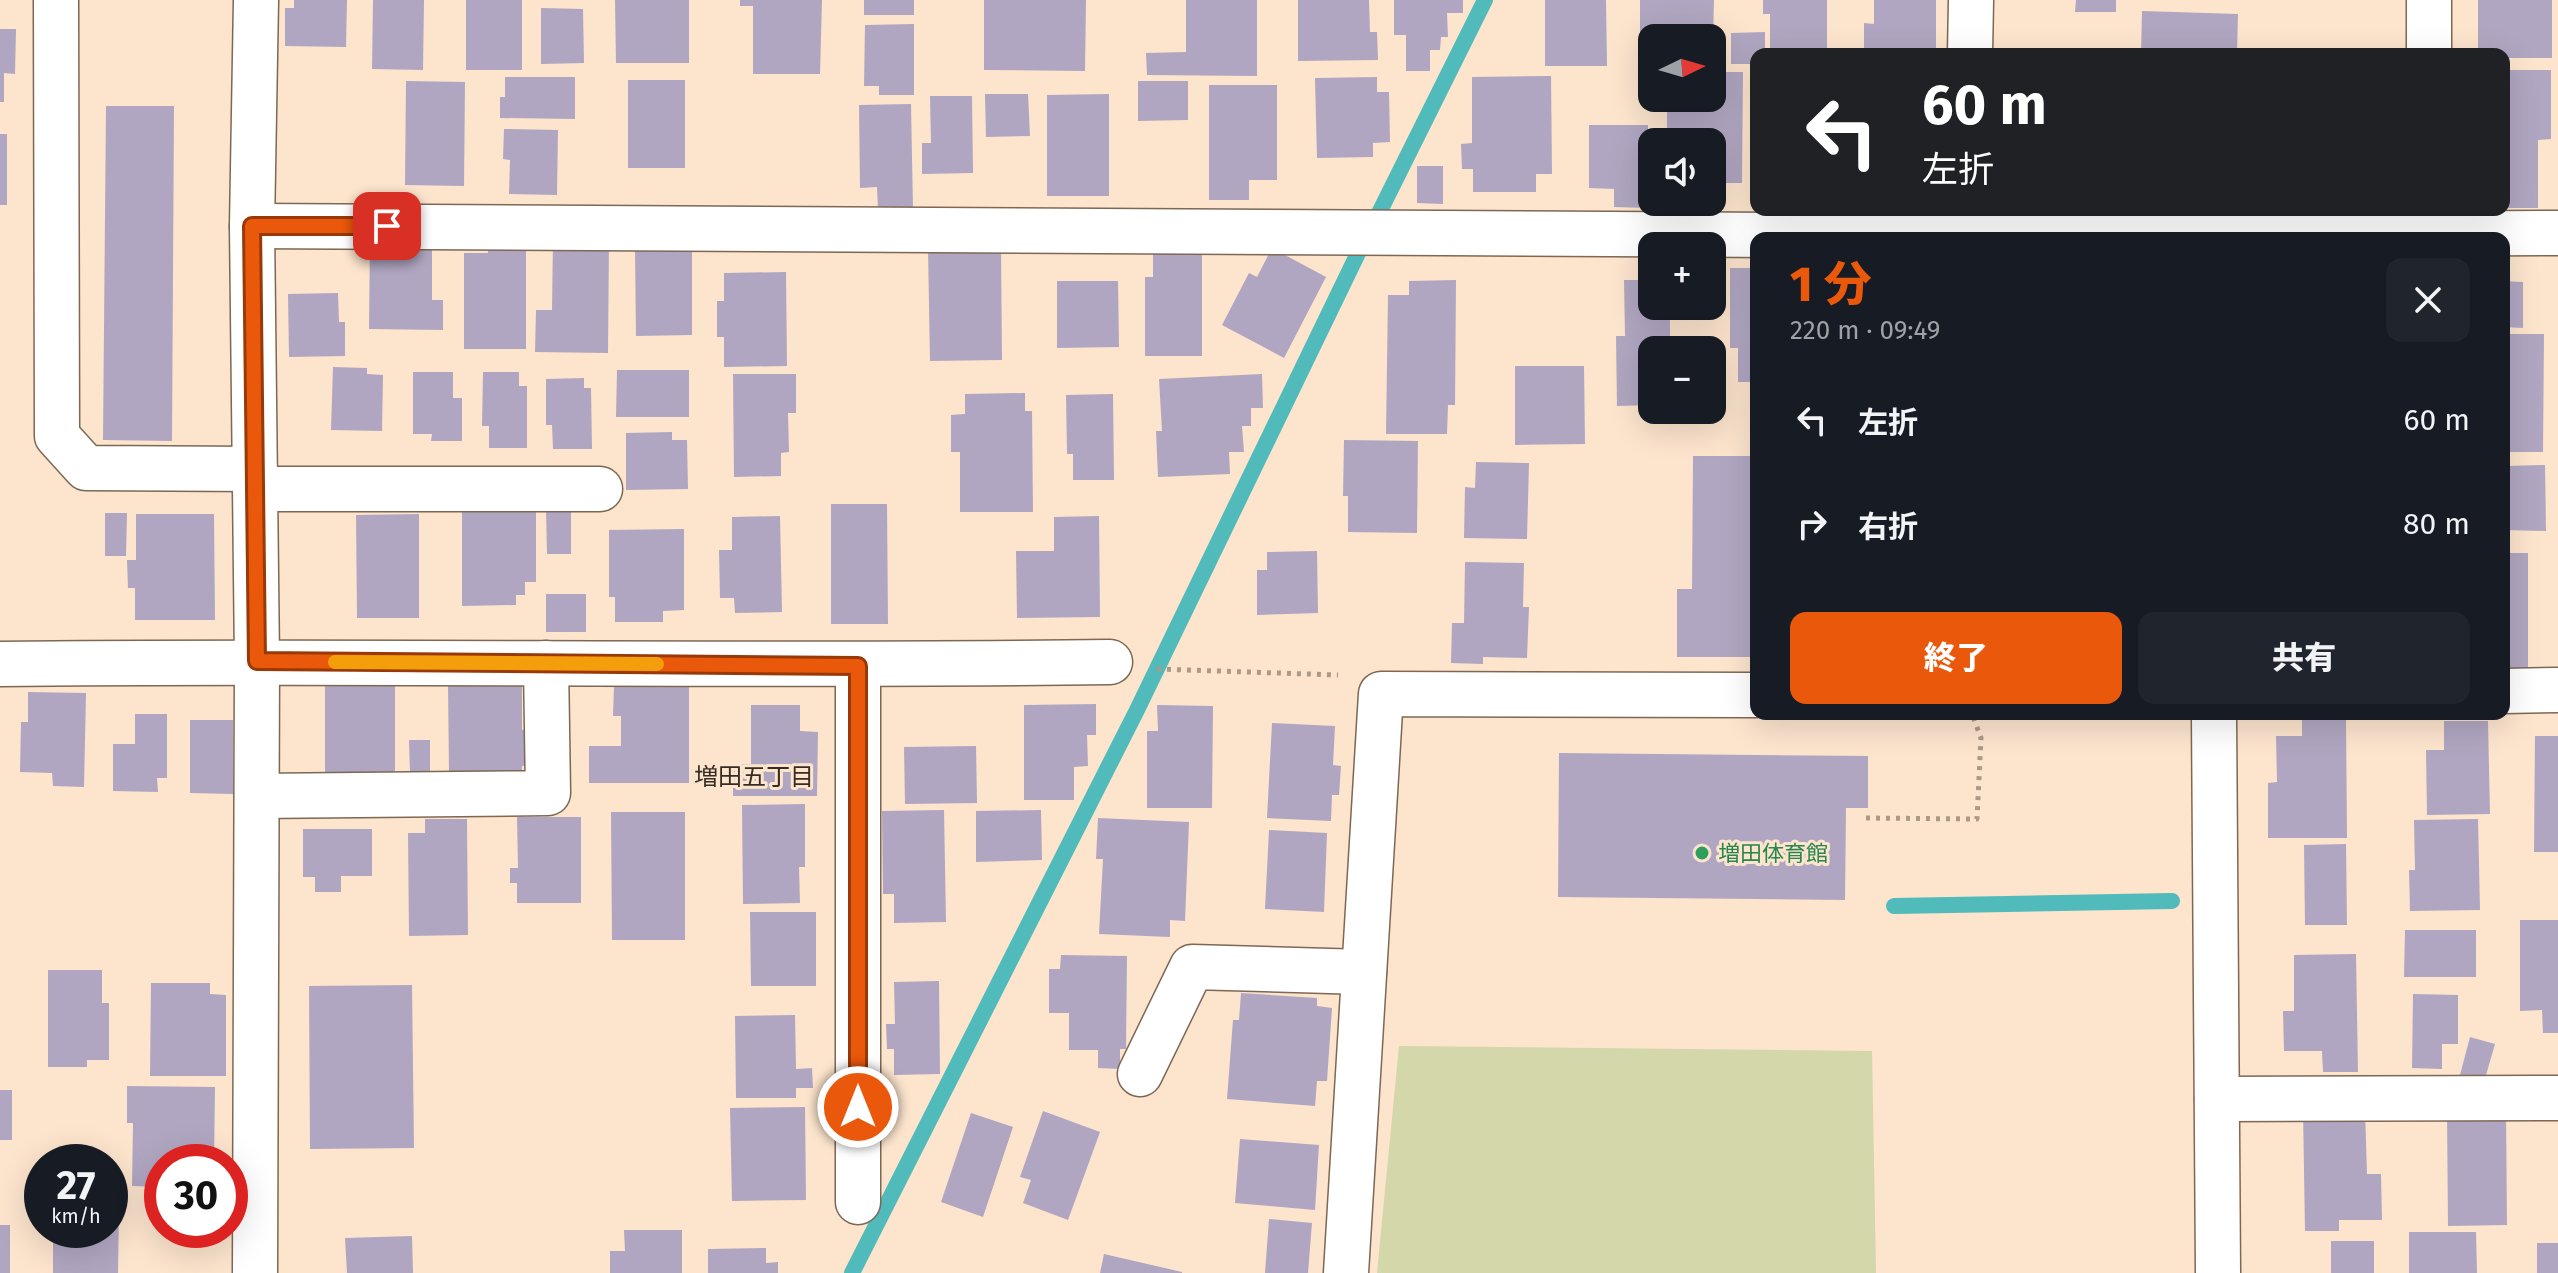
<!DOCTYPE html>
<html lang="ja">
<head>
<meta charset="utf-8">
<style>
  body { margin:0; font-family:"Fira Sans","Noto Sans JP",sans-serif; background:#20242c; color:#f1f3f6; height:100vh; display:flex; flex-direction:column; font-size:30px; white-space:nowrap }
  * { box-sizing:border-box; margin:0 }
  p { font-size:26px; color:#9ea1a6 }
  .icon { flex:none; width:44px; height:44px; fill:none; stroke:currentColor; stroke-width:2; stroke-linecap:round; stroke-linejoin:round }
  .map { position:relative; flex:1; overflow:hidden }
  .drawer { position:absolute; left:1750px; top:232px; width:760px; height:488px; display:flex; flex-direction:column; background:#171b24; border-radius:16px; box-shadow:0 8px 32px #0002 }
  .drawer>* { flex:none }
  .top-card { position:absolute; left:1750px; top:48px; width:760px; height:168px; border-radius:16px; box-shadow:0 8px 32px #0002; background:#202124; color:#fff; overflow:hidden }
  .needle { width:52px; rotate:85deg }
  .tools { position:absolute; left:1638px; top:24px; display:grid; gap:16px }
  .tools a { display:grid; place-items:center; width:88px; height:88px; border-radius:16px; background:#171b24; box-shadow:0 8px 32px #0002; font-size:40px }
  .speed { position:absolute; left:24px; top:1144px; display:flex; gap:16px; font-size:40px; font-weight:700; text-align:center }
  .speed>* { display:grid; place-content:center; width:104px; height:104px; border-radius:50%; background:#171b24; box-shadow:0 8px 32px #0002; line-height:1 }
  .speed small { font-size:20px; font-weight:400 }
  .speed .limit { border:12px solid #d22; background:#fff; color:#111 }
  .pin { position:absolute; display:grid; place-items:center; width:68px; height:68px; color:#fff; margin:-34px; border-radius:16px; box-shadow:0 4px 12px #0006 }
  .me { position:absolute; width:88px; margin:-44px; rotate:0deg; stroke-linejoin:round; filter:drop-shadow(0 0 6px #0008) }
  .turn { display:flex; align-items:center; gap:28px; height:168px; padding:0 40px; font-size:36px }
  .turn .icon { width:104px; height:104px; stroke-width:2.5 }
  .turn b { display:block; font-size:56px; line-height:68px }
  .round { display:grid; place-items:center; flex:none; width:84px; height:84px; border-radius:16px; background:#20242c }
  .headline { display:flex; align-items:center; justify-content:space-between; height:136px; padding:0 40px }
  h1 { font-size:48px; font-weight:800; line-height:60px; color:#ea580c }
  .action { display:flex; gap:16px; margin-top:auto; padding:16px 40px }
  .action a { flex:1; height:92px; border-radius:16px; background:#ea580c; color:#fff; font-size:32px; font-weight:800; line-height:92px; text-align:center }
  .action a+a { background:#20242c; color:#f1f3f6 }
  ul { padding:0; list-style:none }
  li { display:flex; align-items:center; gap:24px; height:104px; padding:0 40px }
  li div { flex:1 }
  li b { display:block; font-size:30px }
  li em { font-style:normal }
  .map>svg:first-child { display:block }
  .green { fill:#d3d7aa }
  .lines { fill:none; stroke-linecap:round; stroke-linejoin:round }
  .stream { stroke:#51baba; stroke-width:16 }
  .building { fill:#b0a6c1 }
  .minor-casing { stroke:#7d6854; stroke-width:47 }
  .path { stroke:#ac9a89; stroke-width:5; stroke-dasharray:4 6; stroke-linecap:butt }
  .minor { stroke:#fff; stroke-width:44 }
  .route-casing { stroke:#983908; stroke-width:20 }
  .route { stroke:#ea580c; stroke-width:14 }
  .slow { stroke:#f59e0b; stroke-width:14 }
  .leisure-dot { fill:#2e9e5b; stroke:#fce4cd; stroke-width:3 }
  .labels { text-anchor:middle; dominant-baseline:central; stroke-width:6; stroke-linejoin:round; paint-order:stroke }
  .leisure-label { font-size:22px; fill:#27864d; stroke:#fce4cd; text-anchor:start }
  .neighbourhood-label { font-size:24px; fill:#352c24; stroke:#fce4cd }
</style>
</head>
<body>
<div class="map">
<svg width="2558" height="1273" viewBox="0 0 2558 1273">
  <rect width="100%" height="100%" fill="#fce4cd"/>
  <polygon class="green" points="1399,1046 1872,1051 1876,1273 1377,1273"/>
  <g class="lines">
    <g class="stream">
      <polyline points="1379,213 1485,0"/>
      <polyline points="1894,906 2172,901"/>
      <polyline points="852,1273 1137,710 1361,247"/>
    </g>
  </g>
  <g class="building">
    <polygon points="294,0 347,0 346,47 285,46 285,8 294,8"/>
    <polygon points="373,0 424,0 423,70 372,69"/>
    <rect x="466" y="0" width="56" height="70"/>
    <polygon points="615,0 689,0 689,63 616,63"/>
    <polygon points="740,0 822,0 820,74 753,74 753,6 740,6"/>
    <rect x="864" y="0" width="50" height="15"/>
    <polygon points="984,0 1086,0 1085,71 984,70"/>
    <polygon points="1186,0 1257,0 1257,76 1147,75 1146,53 1186,52"/>
    <polygon points="1298,0 1369,0 1370,32 1377,32 1378,60 1298,61"/>
    <polygon points="1394,0 1463,0 1463,13 1447,13 1448,37 1441,37 1440,50 1430,50 1430,71 1406,71 1406,35 1394,35"/>
    <polygon points="1545,0 1606,0 1607,66 1545,66"/>
    <polygon points="1640,0 1714,0 1713,38 1652,38 1652,65 1640,65"/>
    <polygon points="1763,0 1827,0 1827,54 1770,54 1770,14 1763,14"/>
    <polygon points="1874,0 1936,0 1936,54 1864,54 1864,23 1874,24"/>
    <polygon points="2076,0 2116,0 2116,12 2075,12"/>
    <polygon points="2478,0 2552,0 2552,58 2504,58 2504,54 2478,54"/>
    <polygon points="541,8 583,9 584,63 541,64"/>
    <polygon points="2142,11 2238,14 2237,54 2141,54"/>
    <polygon points="914,24 914,95 879,95 879,86 864,86 865,25"/>
    <polygon points="0,29 16,29 15,74 4,73 4,102 0,102"/>
    <polygon points="1765,32 1765,54 1756,54 1756,64 1731,64 1731,33"/>
    <polygon points="2504,70 2551,70 2551,139 2538,140 2538,208 2504,208"/>
    <polygon points="1712,72 1743,72 1742,183 1712,183 1712,142 1667,142 1667,98 1712,98"/>
    <polygon points="1551,76 1552,174 1536,174 1536,192 1473,192 1473,169 1462,169 1461,144 1472,143 1472,77"/>
    <polygon points="505,77 575,77 575,119 500,118 500,97 505,97"/>
    <polygon points="1377,77 1377,92 1389,92 1390,142 1373,143 1373,157 1317,158 1315,78"/>
    <rect x="628" y="80" width="57" height="88"/>
    <polygon points="406,81 465,82 464,186 405,185"/>
    <polygon points="1138,81 1188,81 1188,120 1138,121"/>
    <polygon points="1209,85 1277,85 1277,180 1249,180 1249,200 1209,200"/>
    <polygon points="985,94 1028,94 1030,136 986,137"/>
    <polygon points="1109,94 1109,196 1047,196 1047,95"/>
    <polygon points="930,96 972,96 973,173 922,174 922,143 931,143"/>
    <polygon points="911,104 913,210 878,211 877,187 860,188 859,105"/>
    <polygon points="106,106 174,106 172,441 103,440"/>
    <polygon points="1589,125 1648,125 1649,208 1614,207 1614,189 1589,188"/>
    <polygon points="504,129 558,130 557,195 509,194 510,160 503,159"/>
    <rect x="0" y="134" width="7" height="71"/>
    <polygon points="1417,166 1443,166 1443,204 1417,203"/>
    <polygon points="370,237 432,238 432,300 443,300 443,330 369,329"/>
    <polygon points="553,239 609,239 608,353 535,352 536,310 552,310"/>
    <polygon points="488,245 526,245 526,349 464,349 464,253 488,253"/>
    <polygon points="635,248 692,248 692,335 636,336"/>
    <polygon points="1001,248 1002,360 930,361 928,249"/>
    <polygon points="1272,248 1326,277 1284,358 1222,325 1249,273 1257,277"/>
    <polygon points="1153,254 1202,254 1202,356 1145,356 1145,277 1153,277"/>
    <polygon points="1730,268 1756,268 1756,382 1738,382 1738,348 1730,348"/>
    <polygon points="786,272 787,366 724,367 724,337 717,337 717,301 724,301 724,273"/>
    <polygon points="1456,280 1455,405 1448,405 1447,434 1386,434 1388,295 1409,295 1409,281"/>
    <polygon points="1624,280 1652,280 1652,306 1670,306 1670,350 1652,350 1652,405 1617,406 1616,336 1625,336"/>
    <polygon points="1057,281 1118,281 1119,347 1057,348"/>
    <polygon points="2504,281 2523,282 2523,328 2504,327"/>
    <polygon points="338,293 339,322 345,322 345,356 289,357 288,294"/>
    <polygon points="2504,334 2544,334 2543,452 2504,452"/>
    <polygon points="1515,366 1584,366 1585,444 1515,445"/>
    <polygon points="333,367 367,368 367,374 383,375 382,431 331,430"/>
    <polygon points="617,370 689,370 689,417 616,417"/>
    <polygon points="413,372 453,372 453,398 462,398 462,441 431,441 432,434 413,434"/>
    <polygon points="483,372 519,372 519,386 527,386 527,448 489,448 489,426 482,426"/>
    <polygon points="733,374 796,374 796,413 788,413 789,452 781,453 781,476 734,477"/>
    <polygon points="1262,374 1263,408 1251,408 1251,426 1242,426 1244,452 1229,452 1230,474 1158,477 1156,431 1162,431 1159,379"/>
    <polygon points="584,378 584,388 591,388 592,449 553,449 552,425 546,425 546,379"/>
    <polygon points="1025,393 1025,411 1032,411 1033,512 960,512 960,452 951,452 951,415 965,414 965,394"/>
    <polygon points="1113,394 1114,480 1073,480 1073,454 1067,454 1066,395"/>
    <polygon points="672,432 672,440 687,440 688,489 626,490 626,433"/>
    <polygon points="1344,440 1418,441 1417,533 1348,532 1348,496 1343,496"/>
    <polygon points="1693,456 1756,456 1756,657 1677,657 1677,589 1692,589"/>
    <polygon points="1476,462 1529,463 1527,539 1464,538 1465,487 1475,488"/>
    <polygon points="2545,465 2546,531 2504,530 2504,466"/>
    <polygon points="831,504 887,504 888,624 831,624"/>
    <polygon points="546,509 571,509 571,554 547,554"/>
    <polygon points="462,511 536,511 536,582 525,582 525,595 516,595 516,605 462,606"/>
    <polygon points="105,513 127,513 126,556 105,556"/>
    <polygon points="136,514 214,514 215,620 135,620 135,588 128,588 127,560 136,560"/>
    <polygon points="419,514 419,618 357,618 356,515"/>
    <polygon points="780,516 782,612 735,613 734,598 720,598 719,550 732,550 732,517"/>
    <polygon points="1099,516 1100,617 1017,618 1016,551 1054,551 1054,517"/>
    <polygon points="684,529 684,610 663,611 663,622 615,622 615,597 609,597 609,530"/>
    <polygon points="1317,551 1318,613 1257,615 1257,570 1267,570 1267,552"/>
    <rect x="2504" y="553" width="24" height="117"/>
    <polygon points="1465,562 1524,563 1523,607 1529,607 1527,658 1483,657 1483,664 1451,663 1452,623 1464,623"/>
    <rect x="546" y="594" width="40" height="38"/>
    <polygon points="522,683 522,730 531,730 531,765 522,766 522,772 449,772 448,684"/>
    <rect x="325" y="686" width="70" height="86"/>
    <polygon points="614,686 689,686 689,783 589,783 589,746 621,746 621,716 613,716"/>
    <polygon points="28,692 86,693 84,787 53,786 52,773 20,772 21,722 28,722"/>
    <polygon points="1096,704 1096,735 1087,735 1088,766 1074,767 1074,800 1024,800 1024,705"/>
    <polygon points="751,705 800,705 800,731 818,732 817,796 733,796 733,764 751,764"/>
    <polygon points="1157,705 1213,706 1212,808 1147,808 1147,731 1158,731"/>
    <polygon points="135,714 167,714 167,778 157,778 158,792 113,791 113,744 135,744"/>
    <polygon points="2302,719 2346,719 2347,838 2268,838 2268,783 2277,782 2276,736 2302,736"/>
    <polygon points="190,720 233,720 233,794 190,793"/>
    <polygon points="2444,721 2488,721 2490,814 2427,815 2426,750 2444,750"/>
    <polygon points="1272,723 1335,726 1333,765 1341,766 1339,795 1332,795 1331,821 1267,818"/>
    <polygon points="2535,736 2558,736 2558,852 2534,852"/>
    <polygon points="409,740 430,740 430,774 410,774"/>
    <polygon points="976,746 977,803 905,804 904,747"/>
    <polygon points="1559,753 1868,756 1868,808 1846,808 1845,900 1558,897"/>
    <polygon points="805,804 805,867 799,867 800,903 743,904 742,805"/>
    <polygon points="944,810 946,922 894,923 894,894 883,894 882,811"/>
    <polygon points="1041,810 1042,860 976,862 976,811"/>
    <polygon points="611,812 685,812 685,940 612,940"/>
    <polygon points="517,817 581,817 581,903 517,903 517,883 510,883 510,868 518,868"/>
    <polygon points="1098,818 1189,822 1185,921 1170,920 1170,937 1099,934 1103,859 1096,859"/>
    <polygon points="425,819 467,819 468,935 409,936 408,833 425,833"/>
    <polygon points="2478,819 2480,910 2410,911 2409,870 2415,870 2414,820"/>
    <polygon points="303,829 372,829 372,876 341,876 341,892 315,892 315,877 303,877"/>
    <polygon points="1269,830 1327,833 1324,912 1265,909"/>
    <polygon points="2346,844 2347,925 2305,925 2304,845"/>
    <polygon points="750,912 816,912 816,986 751,986"/>
    <polygon points="2520,920 2558,920 2558,1033 2543,1033 2542,1010 2520,1011"/>
    <polygon points="2405,930 2476,930 2476,977 2404,977"/>
    <polygon points="2356,954 2358,1072 2323,1072 2322,1051 2284,1051 2283,1011 2294,1011 2294,955"/>
    <polygon points="1061,955 1127,956 1126,1049 1120,1049 1120,1069 1098,1068 1098,1050 1069,1050 1069,1013 1049,1013 1049,969 1060,969"/>
    <polygon points="48,970 102,970 102,1003 109,1003 109,1060 87,1060 87,1067 48,1067"/>
    <polygon points="939,981 940,1074 894,1075 894,1049 887,1049 886,1024 895,1024 894,982"/>
    <polygon points="151,983 210,983 210,994 226,995 226,1076 150,1076"/>
    <polygon points="412,985 414,1148 310,1149 309,986"/>
    <polygon points="1241,993 1317,998 1317,1006 1332,1008 1327,1081 1317,1081 1315,1106 1227,1099 1233,1020 1239,1020"/>
    <polygon points="2413,994 2458,995 2458,1044 2442,1044 2442,1069 2412,1068"/>
    <polygon points="795,1015 796,1069 812,1068 813,1088 796,1088 796,1098 736,1098 735,1016"/>
    <polygon points="2470,1037 2495,1044 2484,1082 2460,1075"/>
    <polygon points="127,1086 215,1087 214,1162 162,1162 162,1187 132,1186 133,1123 127,1123"/>
    <rect x="0" y="1090" width="12" height="50"/>
    <polygon points="805,1107 806,1200 732,1201 730,1108"/>
    <polygon points="2303,1110 2365,1110 2367,1174 2381,1174 2382,1220 2339,1220 2339,1231 2305,1231"/>
    <polygon points="1043,1111 1100,1132 1068,1220 1023,1203 1031,1180 1020,1177"/>
    <polygon points="2447,1111 2506,1111 2507,1225 2448,1226"/>
    <polygon points="971,1113 1013,1127 983,1217 941,1202"/>
    <polygon points="1240,1139 1319,1145 1315,1210 1235,1203"/>
    <polygon points="110,1213 119,1214 118,1273 53,1273 53,1230 110,1230"/>
    <polygon points="1269,1219 1312,1223 1308,1273 1265,1273"/>
    <rect x="0" y="1225" width="10" height="48"/>
    <polygon points="624,1230 682,1230 682,1273 610,1273 610,1251 625,1251"/>
    <polygon points="2409,1232 2476,1232 2477,1273 2409,1273"/>
    <polygon points="412,1236 413,1273 347,1273 345,1238"/>
    <rect x="2331" y="1241" width="43" height="32"/>
    <rect x="2537" y="1243" width="21" height="30"/>
    <polygon points="766,1248 766,1263 778,1262 778,1273 708,1273 708,1249"/>
    <polygon points="1104,1254 1182,1272 1182,1273 1100,1273"/>
  </g>
  <g class="lines">
    <g class="minor-casing">
      <g id="minor">
        <polyline points="56,0 57,436 86,468 255,469"/>
        <polyline points="1970,54 1971,0"/>
        <polyline points="2429,54 2429,0"/>
        <polyline points="252,226 1969,236 2558,233"/>
        <polyline points="255,489 600,489"/>
        <path d="M0 664C370 660 740 667 1110 662"/>
        <polyline points="2504,691 2558,690"/>
        <polyline points="2214,714 2218,1273"/>
        <polyline points="257,796 548,793 546,663"/>
        <polyline points="1140,1074 1192,967 1364,972"/>
        <polyline points="2217,1099 2558,1098"/>
        <polyline points="858,1202 858,666"/>
        <polyline points="255,1273 257,661 252,226 256,0"/>
        <polyline points="1346,1273 1381,694 1756,695"/>
      </g>
    </g>
    <g class="path">
      <polyline points="1157,669 1338,675"/>
      <polyline points="1866,818 1977,819 1981,738 1972,714"/>
    </g>
    <use href="#minor" class="minor"/>
  </g>
  <g class="lines">
    <g class="route-casing">
      <polyline id="route" points="387,226 252,226 257,661 858,666 858,1107"/>
    </g>
    <use href="#route" class="route"/>
    <polyline class="slow" points="335,662 657,664"/>
  </g>
  <circle class="leisure-dot" cx="1702" cy="853" r="8"/>
  <g class="labels">
    <g class="leisure-label">
      <text x="1718" y="853">増田体育館</text>
    </g>
    <g class="neighbourhood-label">
      <text x="754" y="777">増田五丁目</text>
    </g>
  </g>
</svg>
<div class="tools">
<a><svg class="needle" viewBox="-14 -14 28 28"><path d="M0-13l5 13h-10z" fill="#e53935"/><path d="M0 13l5-13h-10z" fill="#9ea1a6"/></svg></a>
<a><svg class="icon" aria-label="sound" viewBox="0 0 24 24"><path d="M4 9h4l5-4v14l-5-4H4zM17 9q2 3 0 6"/></svg></a>
<a>+</a>
<a>−</a>
</div>
<div class="speed"><div>27<small>km/h</small></div><div class="limit">30</div></div>
<div class="pin" style="left:387px;top:226px;background:#d93025"><svg class="icon" aria-label="arrive" viewBox="0 0 24 24"><path d="M6 21V4h12l-3 4 3 4H6"/></svg></div>
<svg class="me" style="left:858px;top:1107px" viewBox="-20 -20 40 40"><circle r="17" fill="#ea580c" stroke="#fff" stroke-width="3"/><path d="M0-11L8 9 0 5-8 9z" fill="#fff"/></svg>
<div class="top-card">
<div class="turn"><svg class="icon" aria-label="left" viewBox="0 0 24 24"><path d="M17 20v-9H6M10 6l-5 5 5 5"/></svg><div><b>60 m</b>左折</div></div>
</div>
<section class="drawer">
<div class="headline"><div><h1>1 分</h1><p>220 m · 09:49</p></div><a class="round"><svg class="icon" aria-label="close" viewBox="0 0 24 24"><path d="M6 6l12 12M18 6L6 18"/></svg></a></div>
<ul>
<li><svg class="icon" aria-label="left" viewBox="0 0 24 24"><path d="M17 20v-9H6M10 6l-5 5 5 5"/></svg><div><b>左折</b></div><em>60 m</em></li>
<li><svg class="icon" aria-label="right" viewBox="0 0 24 24"><path d="M7 20v-9h11M14 6l5 5-5 5"/></svg><div><b>右折</b></div><em>80 m</em></li>
</ul>
<div class="action"><a>終了</a><a>共有</a></div>
</section>
</div>
</body>
</html>
